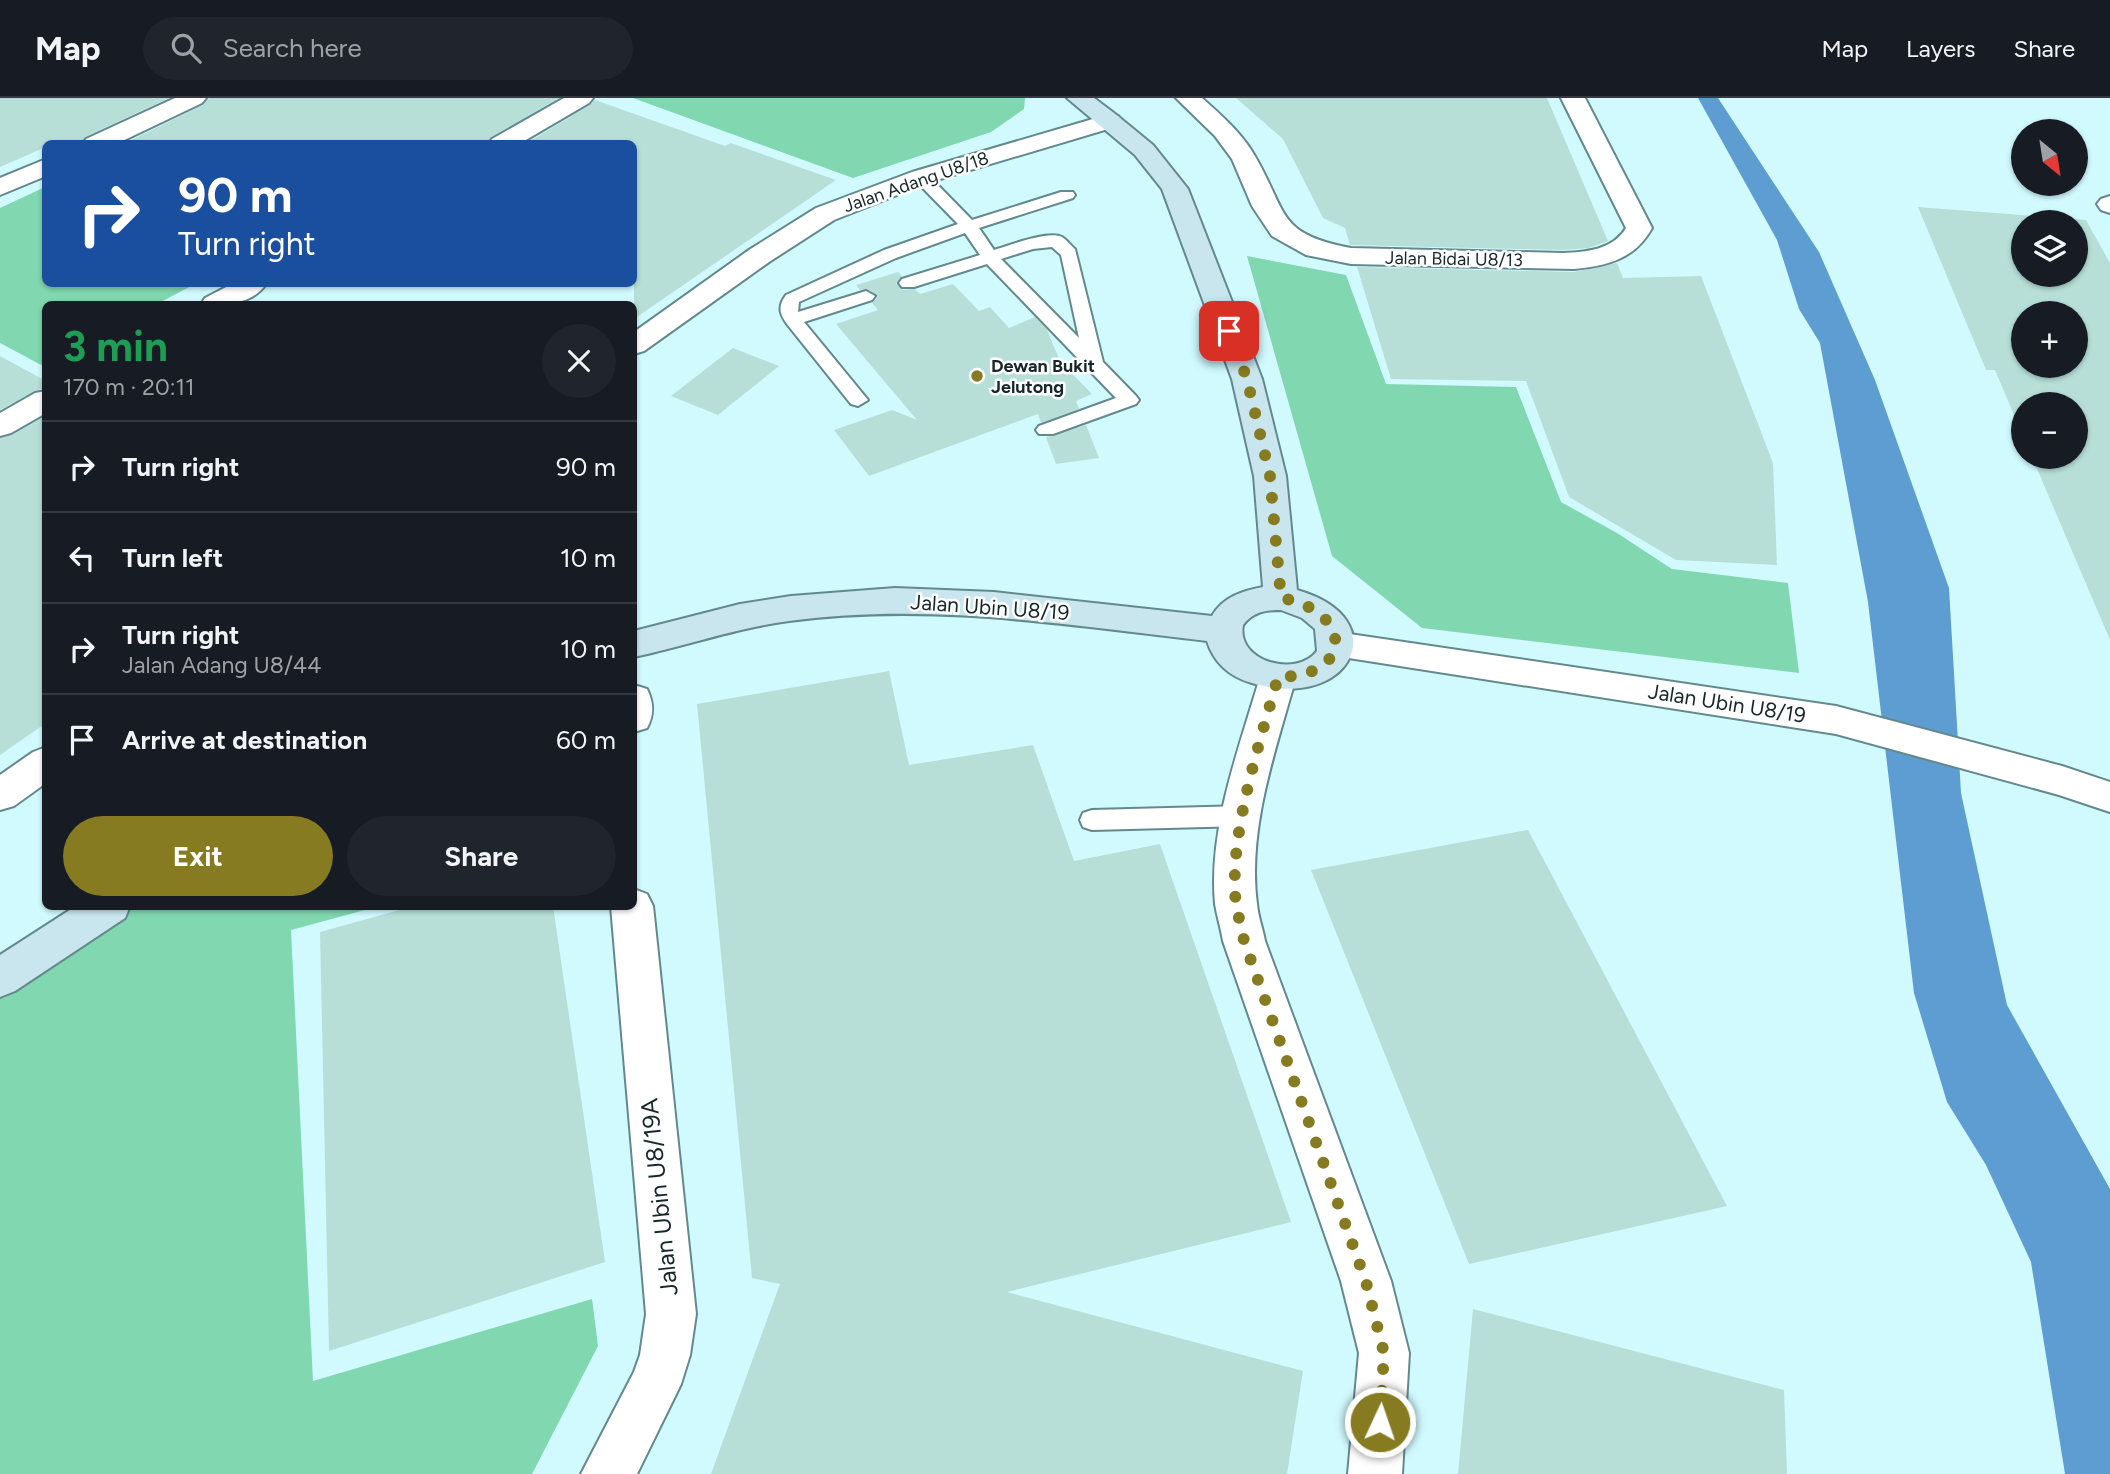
<!DOCTYPE html>
<html lang="en">
<head>
<meta charset="utf-8">
<style>
  body { margin:0; font-family:Figtree,sans-serif; background:#20242c; color:#f1f3f6; height:100vh; display:flex; flex-direction:column; font-size:26px; white-space:nowrap }
  * { box-sizing:border-box; margin:0 }
  p { font-size:23px; color:#9ea1a6 }
  .icon { flex:none; width:38px; height:38px; fill:none; stroke:currentColor; stroke-width:2; stroke-linecap:round; stroke-linejoin:round }
  .map { position:relative; flex:1; overflow:hidden }
  .details { position:absolute; left:42px; top:203px; width:595px; height:609px; display:flex; flex-direction:column; background:#171b24; border-radius:10px; box-shadow:0 2px 5px #0004 }
  .details>* { flex:none }
  .top-card { position:absolute; left:42px; top:42px; width:595px; height:147px; border-radius:10px; box-shadow:0 2px 5px #0004; background:#1a4fa0; color:#fff; overflow:hidden }
  .needle { width:46px; rotate:150deg }
  .controls { position:absolute; left:2011px; top:21px; display:grid; gap:14px }
  .controls a { display:grid; place-items:center; width:77px; height:77px; border-radius:50%; background:#171b24; box-shadow:0 2px 5px #0004; font-size:35px }
  .pin { position:absolute; display:grid; place-items:center; width:60px; height:60px; color:#fff; margin:-30px; border-radius:14px; box-shadow:0 4px 10px #0006 }
  .me { position:absolute; width:77px; margin:-38px; rotate:3deg; stroke-linejoin:round; filter:drop-shadow(0 0 5px #0008) }
  .turn { display:flex; align-items:center; gap:24px; height:147px; padding:0 21px; font-size:32px }
  .turn .icon { width:91px; height:91px; stroke-width:2.5 }
  .turn b { display:block; font-size:49px; line-height:60px }
  .round { display:grid; place-items:center; flex:none; width:74px; height:74px; border-radius:37px; background:#20242c }
  .head { display:flex; align-items:center; justify-content:space-between; height:119px; padding:0 21px }
  h1 { font-size:42px; font-weight:700; line-height:52px; color:#1e9e55 }
  .button { display:flex; gap:14px; margin-top:auto; padding:14px 21px }
  .button a { flex:1; height:80px; border-radius:42px; background:#877b21; color:#fff; font-size:28px; font-weight:700; line-height:80px; text-align:center }
  .button a+a { background:#20242c; color:#f1f3f6 }
  ul { padding:0; list-style:none }
  li { display:flex; align-items:center; gap:21px; height:91px; padding:0 21px; border-top:2px solid #363941 }
  li div { flex:1 }
  li b { display:block; font-size:26px }
  li em { font-style:normal }
  header { display:flex; align-items:center; gap:42px; box-sizing:border-box; height:98px; padding:0 35px; background:#171b24; border-bottom:2px solid #363941 }
  header strong { font-size:33px }
  nav { display:flex; gap:38px; margin-inline-start:auto; font-size:24px }
  .search { width:490px; height:63px; background:#20242c; display:flex; align-items:center; gap:18px; box-sizing:border-box; padding:0 24px; border-radius:38px; color:#9ea1a6; font-size:26px }
  .map>svg:first-child { display:block }
  .green { fill:#81d7af }
  .water { fill:#5e9dd1 }
  .building { fill:#b7dfd8; fill-rule:evenodd }
  .lines { fill:none; stroke-linecap:round; stroke-linejoin:round }
  .lane-casing { stroke:#63898d; stroke-width:4 }
  .street-casing { stroke:#63898d; stroke-width:4 }
  .secondary-casing { stroke:#63898d; stroke-width:4 }
  .lane { fill:#fff; fill-rule:evenodd }
  .street { fill:#fff; fill-rule:evenodd }
  .secondary { fill:#c9e6ef; fill-rule:evenodd }
  .route { stroke:#877b21; stroke-width:12; stroke-dasharray:0 21.6 }
  .poi-dot { fill:#877b21; stroke:#fefefe; stroke-width:2.5 }
  .labels { text-anchor:middle; dominant-baseline:central; stroke-width:5; stroke-linejoin:round; paint-order:stroke }
  .far-street-label { font-size:18px; fill:#18282a; stroke:#fefefe }
  .far-poi-label { font-size:18px; font-weight:bold; fill:#18282a; stroke:#fefefe; text-anchor:start }
  .street-label { font-size:21px; fill:#18282a; stroke:#fefefe }
  .near-street-label { font-size:24px; fill:#18282a; stroke:#fefefe }
</style>
</head>
<body>
<header>
<strong>Map</strong>
<div class="search"><svg class="icon" aria-label="search" viewBox="0 0 24 24"><circle cx="10" cy="10" r="6"/><path d="M15 15l6 6"/></svg>Search here</div>
<nav><a>Map</a><a>Layers</a><a>Share</a></nav>
</header>
<div class="map">
<svg width="2110" height="1376" viewBox="0 0 2110 1376">
  <rect width="100%" height="100%" fill="#d1faff"/>
  <g class="green">
    <polygon points="633,0 1025,0 1024,11 991,34 853,80"/>
    <polygon points="45,89 46,186 195,186 157,206 46,206 45,269 0,245 0,110"/>
    <polygon points="1247,158 1346,177 1386,286 1516,289 1561,404 1617,435 1672,471 1788,485 1799,575 1422,530 1332,458"/>
    <polygon points="132,809 376,809 291,832 313,1283 592,1201 598,1248 532,1376 0,1376 0,894"/>
  </g>
  <polygon class="water" points="1698,0 1718,0 1819,154 1875,282 1949,490 1961,695 2007,907 2110,1091 2110,1376 2065,1376 2031,1164 1986,1067 1947,1004 1914,895 1868,504 1820,245 1799,211 1777,142"/>
  <g class="building">
    <polygon points="0,0 169,0 85,39 81,46 46,46 46,49 0,69"/>
    <polygon points="209,0 559,0 491,39 487,46 123,46 203,7"/>
    <polygon points="1236,0 1547,0 1608,143 1589,150 1563,152 1350,147 1345,130 1323,120 1283,41"/>
    <polygon points="595,2 725,48 731,45 836,82 634,221 634,46 525,46 590,7"/>
    <path d="M1918 109 2086 122 2110 165V542L2032 359H2076V306H2023V338L1995 272H1986ZM2023 124H2076V177H2023ZM2023 215H2076V268H2023Z"/>
    <polygon points="1617,165 1623,180 1701,178 1773,365 1777,467 1676,462 1569,399 1526,283 1391,281 1357,169 1574,174"/>
    <polygon points="898,174 902,178 896,185 902,192 915,191 920,196 953,186 979,213 990,209 1009,230 1035,219 1047,232 1060,263 1092,296 1076,303 1079,311 1041,325 1038,316 869,378 834,332 892,312 917,322 836,226 878,212 872,205 877,200 876,196 867,191 860,192 856,187"/>
    <polygon points="733,250 779,268 718,317 671,298"/>
    <polygon points="0,258 46,283 46,290 34,293 0,312"/>
    <polygon points="46,318 46,625 0,657 0,340 12,337"/>
    <polygon points="1086,327 1099,360 1056,366 1046,339"/>
    <polygon points="889,573 909,667 1033,647 1074,763 1160,746 1291,1124 1007,1194 1303,1273 1287,1376 711,1376 780,1186 752,1180 697,606"/>
    <polygon points="1528,732 1727,1108 1469,1166 1311,772"/>
    <polygon points="414,808 553,808 605,1164 329,1253 320,834"/>
    <polygon points="1473,1211 1784,1292 1787,1376 1458,1376"/>
  </g>
  <g class="lines">
    <g class="lane-casing">
      <g id="lane">
        <path d="M921 74 927 76 972 122 1061 94H1073L1075 97 1073 100 979 130 994 152C1008 148 1048 132 1062 139 1067 142 1071 148 1075 151L1103 264 1136 298 1139 302 1136 306 1053 336H1039L1036 332 1039 328 1116 300 987 166 914 189H902L899 185 902 181 980 157 965 135 896 160 799 204 798 214 866 193 875 198 872 202 804 224 868 302 858 308 851 306 787 226C779 215 778 208 786 197L884 152 958 126 915 82 913 79ZM1052 149 1061 157 1079 240 1001 161 1033 151Z"/>
        <polygon points="1244,708 1253,711 1256,718 1253,725 1244,728 1092,732 1083,729 1080,722 1083,715 1092,712"/>
      </g>
    </g>
    <g class="street-casing">
      <g id="street">
        <polygon points="175,0 206,0 202,5 116,46 83,46 86,41"/>
        <polygon points="564,0 593,0 589,5 519,46 489,46 492,41"/>
        <path d="M1176 0H1202C1222 18 1243 36 1256 60 1288 116 1277 136 1351 150L1563 155C1586 154 1613 152 1626 130L1561 0H1585L1652 130C1635 161 1607 168 1574 171L1351 166 1306 157 1272 138 1252 108 1232 61 1215 38Z"/>
        <polygon points="1110,16 1118,18 1122,23 1118,28 930,84 834,122 769,164 644,253 634,256 634,234 749,152 816,110 912,74"/>
        <polygon points="46,61 46,78 0,97 0,80"/>
        <polygon points="2110,98 2110,115 2101,112 2097,106 2101,101"/>
        <path d="M232 186H266C252 207 223 208 201 206L205 200Z"/>
        <polygon points="46,293 46,315 11,335 0,338 0,315 35,295"/>
        <polygon points="1336,534 1836,608 2062,668 2110,684 2110,714 2059,697 1836,636 1323,556 1318,547 1323,538"/>
        <path d="M1278 566 1291 570 1296 579C1276 651 1247 731 1257 806 1258 819 1263 831 1265 843L1391 1183 1409 1255 1402 1376H1348L1359 1255 1341 1183 1223 843C1221 831 1217 818 1215 806 1208 730 1239 651 1260 579L1265 570Z"/>
        <path d="M634 587 647 591C654 605 654 617 647 630L634 634Z"/>
        <polygon points="46,649 46,685 14,708 0,712 0,677 33,654"/>
        <polygon points="634,791 647,796 653,808 696,1216 690,1257 681,1286 637,1376 581,1376 634,1274 640,1257 646,1216 611,808 634,808"/>
      </g>
    </g>
    <g class="secondary-casing">
      <g id="secondary">
        <path d="M1067 0H1094L1114 15 1153 47 1188 91 1262 281 1286 378 1297 492C1399 521 1349 615 1252 585 1230 579 1214 565 1207 543 1068 527 929 504 789 523 736 530 686 548 634 559V533L740 506 791 498 895 490 994 494 1212 518C1223 499 1242 493 1263 489L1254 378 1232 281 1162 91 1135 57ZM1281 512 1302 520 1315 531 1317 553C1297 580 1236 564 1243 527 1253 514 1265 512 1281 512Z"/>
        <polygon points="76,808 130,808 125,820 15,893 0,899 0,857"/>
      </g>
    </g>
    <use href="#lane" class="lane"/>
    <use href="#street" class="street"/>
    <use href="#secondary" class="secondary"/>
  </g>
  <g class="lines">
    <path class="route" d="M1229 233 1247 281 1270 378 1281 500C1353 513 1355 579 1278 579 1260 644 1228 739 1236 806 1238 818 1242 831 1244 843L1366 1184 1384 1255 1380 1324"/>
  </g>
  <circle class="poi-dot" cx="977" cy="278" r="7"/>
  <g class="labels">
    <g class="far-street-label">
      <text transform="translate(916 84) rotate(-19)">Jalan Adang U8/18</text>
      <text transform="translate(1454 161) rotate(1)">Jalan Bidai U8/13</text>
    </g>
    <g class="far-poi-label">
      <text x="991" y="268">Dewan Bukit<tspan x="991" dy="21">Jelutong</tspan></text>
    </g>
    <g class="street-label">
      <text transform="translate(990 509) rotate(4)">Jalan Ubin U8/19</text>
      <text transform="translate(1727 605) rotate(9)">Jalan Ubin U8/19</text>
    </g>
    <g class="near-street-label">
      <text transform="translate(659 1099) rotate(-96)">Jalan Ubin U8/19A</text>
    </g>
  </g>
</svg>
<div class="controls">
<a><svg class="needle" viewBox="-14 -14 28 28"><path d="M0-13l5 13h-10z" fill="#e53935"/><path d="M0 13l5-13h-10z" fill="#9ea1a6"/></svg></a>
<a><svg class="icon" aria-label="layers" viewBox="0 0 24 24"><path d="M12 4l9 5-9 5-9-5zM3 14l9 5 9-5"/></svg></a>
<a>+</a>
<a>−</a>
</div>
<div class="pin" style="left:1229px;top:233px;background:#d93025"><svg class="icon" aria-label="arrive" viewBox="0 0 24 24"><path d="M6 21V4h12l-3 4 3 4H6"/></svg></div>
<svg class="me" style="left:1380px;top:1324px" viewBox="-20 -20 40 40"><circle r="17" fill="#877b21" stroke="#fff" stroke-width="3"/><path d="M0-11L8 9 0 5-8 9z" fill="#fff"/></svg>
<div class="top-card">
<div class="turn"><svg class="icon" aria-label="right" viewBox="0 0 24 24"><path d="M7 20v-9h11M14 6l5 5-5 5"/></svg><div><b>90 m</b>Turn right</div></div>
</div>
<section class="details">
<div class="head"><div><h1>3 min</h1><p>170 m · 20:11</p></div><a class="round"><svg class="icon" aria-label="close" viewBox="0 0 24 24"><path d="M6 6l12 12M18 6L6 18"/></svg></a></div>
<ul>
<li><svg class="icon" aria-label="right" viewBox="0 0 24 24"><path d="M7 20v-9h11M14 6l5 5-5 5"/></svg><div><b>Turn right</b></div><em>90 m</em></li>
<li><svg class="icon" aria-label="left" viewBox="0 0 24 24"><path d="M17 20v-9H6M10 6l-5 5 5 5"/></svg><div><b>Turn left</b></div><em>10 m</em></li>
<li><svg class="icon" aria-label="right" viewBox="0 0 24 24"><path d="M7 20v-9h11M14 6l5 5-5 5"/></svg><div><b>Turn right</b><p>Jalan Adang U8/44</p></div><em>10 m</em></li>
<li><svg class="icon" aria-label="arrive" viewBox="0 0 24 24"><path d="M6 21V4h12l-3 4 3 4H6"/></svg><div><b>Arrive at destination</b></div><em>60 m</em></li>
</ul>
<div class="button"><a>Exit</a><a>Share</a></div>
</section>
</div>
</body>
</html>
